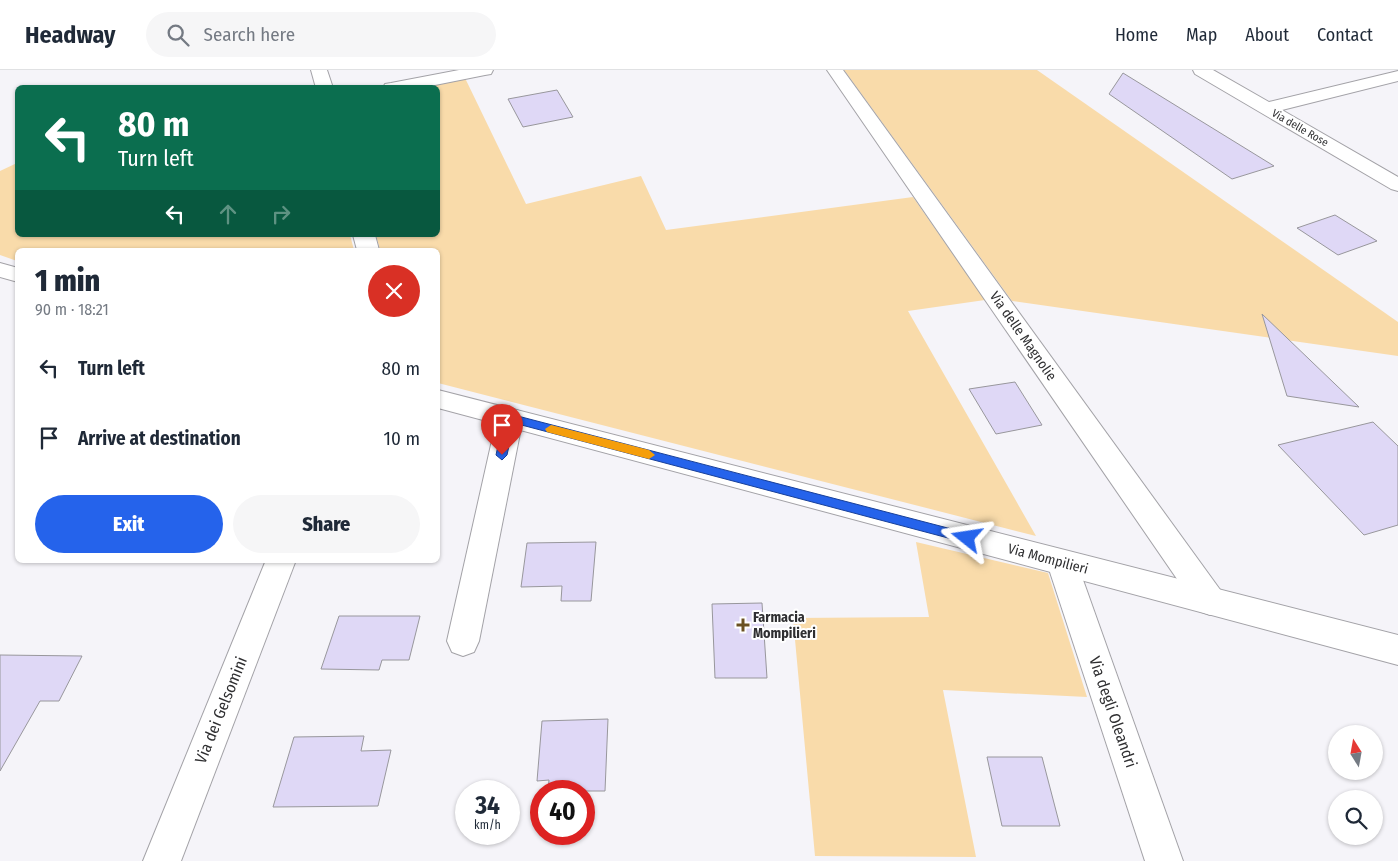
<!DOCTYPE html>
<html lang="en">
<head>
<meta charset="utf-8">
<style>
  body { margin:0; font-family:"Fira Sans Condensed",sans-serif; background:#f6f6f7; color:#1f2937; height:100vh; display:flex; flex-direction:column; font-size:19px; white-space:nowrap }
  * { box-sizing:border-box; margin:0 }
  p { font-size:16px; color:#747a83 }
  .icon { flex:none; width:28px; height:28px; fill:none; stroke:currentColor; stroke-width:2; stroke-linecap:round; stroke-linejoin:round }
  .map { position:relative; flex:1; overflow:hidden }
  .panel { position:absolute; left:15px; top:178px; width:425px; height:315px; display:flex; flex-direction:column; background:#fff; border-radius:8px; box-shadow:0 1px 4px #0004 }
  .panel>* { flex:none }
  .hud { position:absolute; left:15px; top:15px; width:425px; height:152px; border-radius:8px; box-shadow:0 1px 4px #0004; background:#0b6e4f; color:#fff; overflow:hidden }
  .needle { width:32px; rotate:349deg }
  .fabs { position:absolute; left:1328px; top:655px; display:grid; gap:10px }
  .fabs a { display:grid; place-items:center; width:55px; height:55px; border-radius:50%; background:#fff; box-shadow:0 1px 4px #0004; font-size:25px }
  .speed { position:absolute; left:455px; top:710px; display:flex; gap:10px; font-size:25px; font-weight:700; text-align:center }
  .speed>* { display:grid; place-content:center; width:65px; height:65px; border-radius:50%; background:#fff; box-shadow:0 1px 4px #0004; line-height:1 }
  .speed small { font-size:12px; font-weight:400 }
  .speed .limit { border:8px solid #d22; background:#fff; color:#111 }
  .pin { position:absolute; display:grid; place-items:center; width:42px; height:42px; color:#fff; margin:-51px -21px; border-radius:50% 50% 50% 0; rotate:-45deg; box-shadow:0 0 5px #0007 }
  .pin .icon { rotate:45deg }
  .me { position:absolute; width:55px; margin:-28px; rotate:285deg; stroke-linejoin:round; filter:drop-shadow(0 0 4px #0008) }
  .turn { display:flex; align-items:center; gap:18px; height:105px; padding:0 20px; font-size:22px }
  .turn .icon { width:65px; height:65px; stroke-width:2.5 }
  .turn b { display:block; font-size:35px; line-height:42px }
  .lanes { display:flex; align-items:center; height:48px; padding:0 20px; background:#0003; justify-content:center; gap:25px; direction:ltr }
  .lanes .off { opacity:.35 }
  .round { display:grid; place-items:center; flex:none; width:52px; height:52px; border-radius:26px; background:#f6f6f7 }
  .overview { display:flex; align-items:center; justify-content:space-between; height:85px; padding:0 20px }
  h1 { font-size:30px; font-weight:800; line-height:38px }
  .action { display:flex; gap:10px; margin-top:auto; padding:10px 20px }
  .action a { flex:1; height:58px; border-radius:30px; background:#2563eb; color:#fff; font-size:20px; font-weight:800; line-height:58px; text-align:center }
  .action a+a { background:#f6f6f7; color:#1f2937 }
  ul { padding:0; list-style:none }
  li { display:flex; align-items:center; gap:15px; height:70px; padding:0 20px }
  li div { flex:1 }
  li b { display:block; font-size:19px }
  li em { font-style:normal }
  header { display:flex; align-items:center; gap:30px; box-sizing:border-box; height:70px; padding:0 25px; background:#fff; border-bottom:1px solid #e0e1e3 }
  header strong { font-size:24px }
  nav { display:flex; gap:28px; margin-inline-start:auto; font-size:18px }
  .search { width:350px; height:45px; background:#f6f6f7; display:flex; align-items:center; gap:12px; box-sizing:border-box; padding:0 18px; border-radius:28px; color:#747a83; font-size:19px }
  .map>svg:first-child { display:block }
  .green { fill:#f9dbaa }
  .building { fill:#dfd8f6; stroke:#98979c }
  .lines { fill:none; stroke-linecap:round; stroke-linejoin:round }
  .minor-casing { stroke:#a3a2a7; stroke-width:2 }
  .tertiary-casing { stroke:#a3a2a7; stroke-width:2 }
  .minor { fill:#fff; fill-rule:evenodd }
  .tertiary { fill:#fff; fill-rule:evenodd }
  .route { fill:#2563eb; stroke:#184099 }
  .slow { fill:#f59e0b }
  .poi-dot { fill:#6a5122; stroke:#fff; stroke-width:2 }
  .labels { text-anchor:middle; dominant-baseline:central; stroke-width:4; stroke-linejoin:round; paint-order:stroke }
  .far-street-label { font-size:11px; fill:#2f2f31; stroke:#fff }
  .street-label { font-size:14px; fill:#2f2f31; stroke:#fff }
  .poi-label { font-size:14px; font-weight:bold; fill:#2f2f31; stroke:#fff; text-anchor:start }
  .near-street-label { font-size:16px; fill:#2f2f31; stroke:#fff }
</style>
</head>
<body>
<header>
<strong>Headway</strong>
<div class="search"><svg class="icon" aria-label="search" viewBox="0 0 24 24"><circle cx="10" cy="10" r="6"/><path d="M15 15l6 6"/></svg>Search here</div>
<nav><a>Home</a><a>Map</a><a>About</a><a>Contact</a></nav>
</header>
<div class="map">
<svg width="1398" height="791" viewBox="0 0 1398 791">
  <rect width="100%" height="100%" fill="#f5f4f9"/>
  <g class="green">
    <polygon points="844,0 1037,0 1398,252 1398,286 1012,231"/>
    <polygon points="465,8 526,134 641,106 666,160 913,127 985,230 908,241 1036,466 438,313 438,180 380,180 376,165 438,165 438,18 412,17"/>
    <polygon points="17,93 18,165 350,165 354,180 18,180 17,191 0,185 0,101"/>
    <polygon points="916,472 1048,503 1087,627 943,620 976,787 815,786 793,548 929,547"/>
  </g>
  <g class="building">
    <polygon points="1123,3 1274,96 1232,109 1109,24"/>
    <polygon points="557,20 573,47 523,57 508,29"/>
    <polygon points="1335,145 1377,171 1338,185 1297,158"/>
    <polygon points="1262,244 1359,337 1287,326"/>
    <polygon points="1015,312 1042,355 996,364 969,319"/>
    <polygon points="1373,352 1398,376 1398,455 1364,465 1278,375"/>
    <polygon points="596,472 591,531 561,531 562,516 521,517 527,473"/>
    <polygon points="762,533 767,608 715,608 712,534"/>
    <polygon points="339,546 420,546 409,590 382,590 379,600 321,599"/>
    <polygon points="0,585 82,586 59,631 40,631 0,701"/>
    <polygon points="608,649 605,721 548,721 549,710 537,711 542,651"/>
    <polygon points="364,666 361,681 391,680 378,736 273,737 294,667"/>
    <polygon points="987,687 1042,687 1060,756 1002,756"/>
  </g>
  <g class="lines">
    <g class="minor-casing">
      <g id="minor">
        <polygon points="311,0 327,0 333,18 316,18"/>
        <polygon points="459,0 493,0 491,4 485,5 420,18 383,18 385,14 391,13"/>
        <polygon points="827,0 843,0 1221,521 1226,531 1221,541 1210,545 1199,541"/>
        <polygon points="1193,0 1213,0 1269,32 1398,1 1398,11 1282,40 1398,107 1398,121 1391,119 1195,4"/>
        <polygon points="353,165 375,165 379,180 357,180"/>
        <polygon points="510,338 519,341 523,348 479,571 474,582 463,586 452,582 447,571 497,348 501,341"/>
        <polygon points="1062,480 1073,484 1077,493 1183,791 1145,791 1047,493 1051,484"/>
        <polygon points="266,490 296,490 181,791 143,791"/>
      </g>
    </g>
    <g class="tertiary-casing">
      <g id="tertiary">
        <polygon points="0,193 18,198 18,212 0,207"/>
        <polygon points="438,320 1398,565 1398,595 438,338"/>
      </g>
    </g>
    <use href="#minor" class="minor"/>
    <use href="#tertiary" class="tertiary"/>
  </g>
  <polygon class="route" points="510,344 967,463 971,464 973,468 971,472 967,473 514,353 507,385 502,390 496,385 504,348"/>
  <polygon class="slow" points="551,355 649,380 655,385 649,389 547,362 545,359"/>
  <path class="poi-dot" d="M740.5 547.5h5v5h5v5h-5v5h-5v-5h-5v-5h5z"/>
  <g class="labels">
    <g class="far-street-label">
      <text transform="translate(1300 58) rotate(30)">Via delle Rose</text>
    </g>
    <g class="street-label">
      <text transform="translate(1023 266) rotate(55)">Via delle Magnolie</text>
      <text transform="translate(1048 489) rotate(15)">Via Mompilieri</text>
    </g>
    <g class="poi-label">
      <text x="753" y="547">Farmacia<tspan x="753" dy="16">Mompilieri</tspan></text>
    </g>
    <g class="near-street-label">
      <text transform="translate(221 640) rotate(-68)">Via dei Gelsomini</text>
      <text transform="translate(1113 642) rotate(71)">Via degli Oleandri</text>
    </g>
  </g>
</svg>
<div class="fabs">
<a><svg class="needle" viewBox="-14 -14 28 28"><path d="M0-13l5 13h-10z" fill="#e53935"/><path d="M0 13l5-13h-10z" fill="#747a83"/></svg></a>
<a><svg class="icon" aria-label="search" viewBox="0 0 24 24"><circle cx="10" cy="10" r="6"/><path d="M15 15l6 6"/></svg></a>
</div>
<div class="speed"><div>34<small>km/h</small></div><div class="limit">40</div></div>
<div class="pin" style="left:502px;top:385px;background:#d93025"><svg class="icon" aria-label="arrive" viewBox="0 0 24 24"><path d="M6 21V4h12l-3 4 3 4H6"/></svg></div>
<svg class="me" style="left:967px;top:468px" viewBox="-20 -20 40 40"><path d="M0-17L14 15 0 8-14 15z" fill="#2563eb" stroke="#fff" stroke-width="4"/></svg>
<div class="hud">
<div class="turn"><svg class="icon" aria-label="left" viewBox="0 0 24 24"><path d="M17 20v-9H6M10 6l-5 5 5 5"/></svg><div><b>80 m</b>Turn left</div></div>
<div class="lanes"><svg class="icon" aria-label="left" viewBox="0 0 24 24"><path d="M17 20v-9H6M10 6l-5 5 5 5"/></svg><svg class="icon off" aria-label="ahead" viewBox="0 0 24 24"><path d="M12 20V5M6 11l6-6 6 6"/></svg><svg class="icon off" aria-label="right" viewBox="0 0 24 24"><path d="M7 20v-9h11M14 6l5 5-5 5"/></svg></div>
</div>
<section class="panel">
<div class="overview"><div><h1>1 min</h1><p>90 m · 18:21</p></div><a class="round" style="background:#d93025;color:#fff"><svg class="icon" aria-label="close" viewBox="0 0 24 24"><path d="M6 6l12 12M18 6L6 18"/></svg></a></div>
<ul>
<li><svg class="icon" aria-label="left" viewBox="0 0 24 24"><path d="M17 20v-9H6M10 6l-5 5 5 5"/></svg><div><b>Turn left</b></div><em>80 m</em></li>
<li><svg class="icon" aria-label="arrive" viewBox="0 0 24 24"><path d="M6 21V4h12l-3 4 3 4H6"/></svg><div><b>Arrive at destination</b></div><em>10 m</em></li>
</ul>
<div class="action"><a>Exit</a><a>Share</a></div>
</section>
</div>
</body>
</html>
